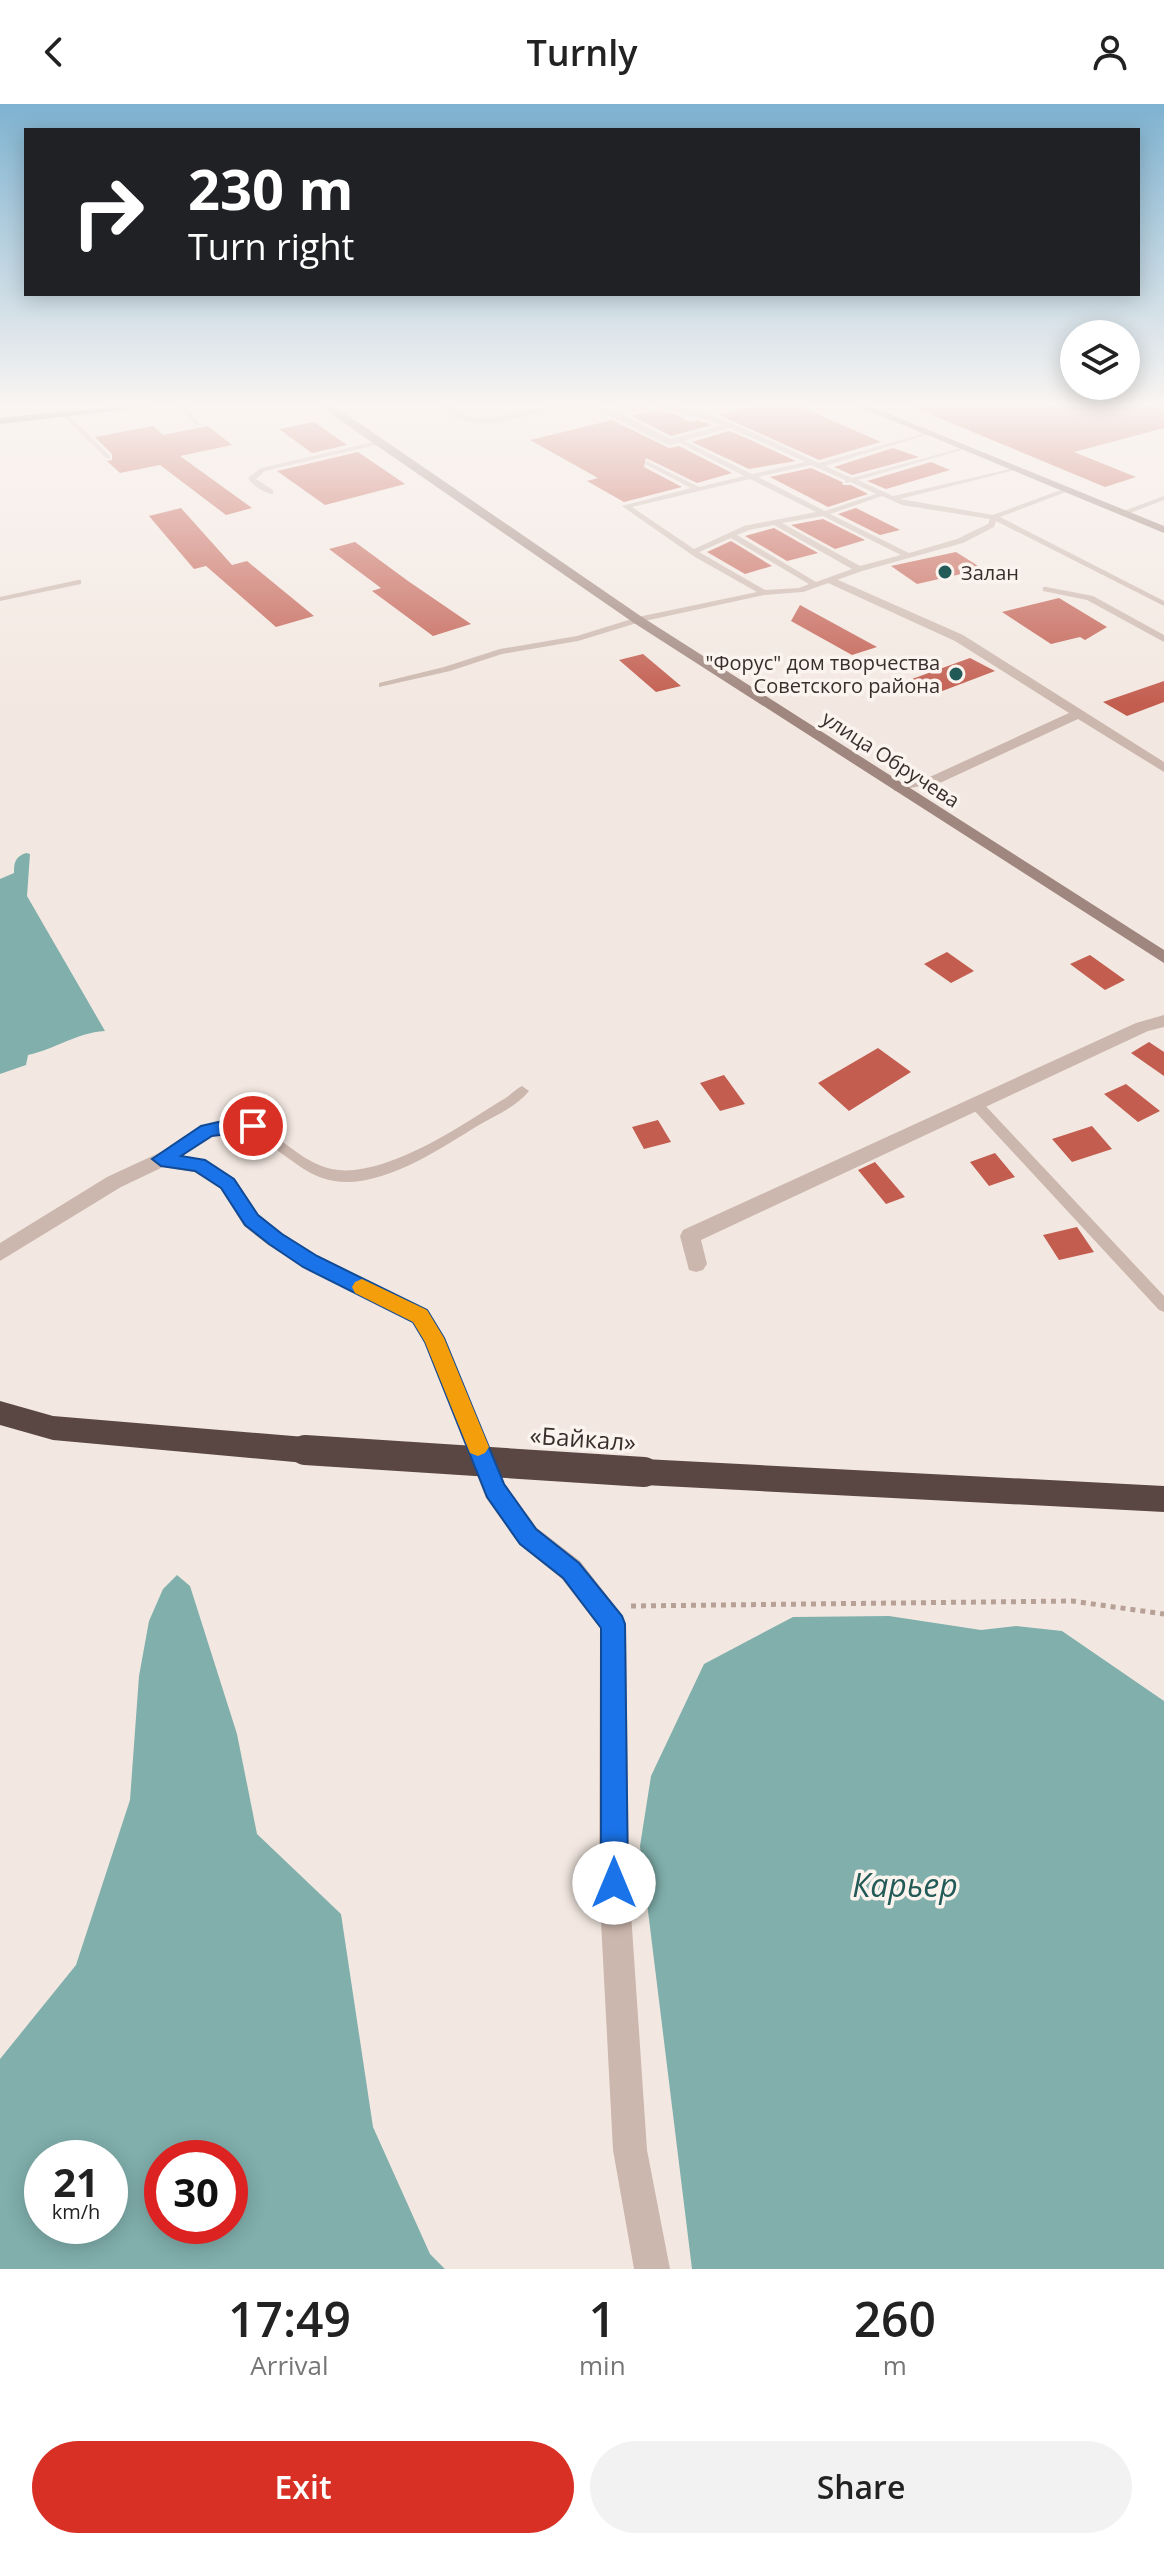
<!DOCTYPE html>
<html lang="en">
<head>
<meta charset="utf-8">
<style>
  body { margin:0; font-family:"Open Sans",sans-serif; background:#f2f2f2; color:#222; height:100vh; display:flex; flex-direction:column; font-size:30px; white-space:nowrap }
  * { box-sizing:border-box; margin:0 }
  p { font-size:26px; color:#767676 }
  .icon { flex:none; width:44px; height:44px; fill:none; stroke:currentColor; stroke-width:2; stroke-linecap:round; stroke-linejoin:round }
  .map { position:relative; height:2165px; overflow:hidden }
  .panel { display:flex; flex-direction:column; background:#fff; flex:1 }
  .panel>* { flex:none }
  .top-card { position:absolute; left:24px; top:24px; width:1116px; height:168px; border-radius:0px; box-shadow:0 4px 20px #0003; background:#202124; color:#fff; overflow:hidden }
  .controls { position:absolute; left:1060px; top:216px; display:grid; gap:16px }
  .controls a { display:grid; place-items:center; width:80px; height:80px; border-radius:50%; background:#fff; box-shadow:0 4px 20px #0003; font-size:40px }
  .speed { position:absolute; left:24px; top:2036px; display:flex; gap:16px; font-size:40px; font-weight:700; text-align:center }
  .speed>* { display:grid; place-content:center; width:104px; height:104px; border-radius:50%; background:#fff; box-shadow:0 4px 20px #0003; line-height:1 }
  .speed small { font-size:20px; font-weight:400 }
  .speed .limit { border:12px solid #d22; background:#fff; color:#111 }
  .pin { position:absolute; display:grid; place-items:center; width:68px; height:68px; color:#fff; margin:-34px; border:4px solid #fff; border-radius:50%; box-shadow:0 2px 8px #0007 }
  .me { position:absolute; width:88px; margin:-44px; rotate:0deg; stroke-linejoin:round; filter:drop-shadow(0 0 6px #0008) }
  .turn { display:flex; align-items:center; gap:28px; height:168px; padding:0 32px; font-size:36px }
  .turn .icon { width:104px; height:104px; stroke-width:2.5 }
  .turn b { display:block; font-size:56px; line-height:68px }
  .eta { display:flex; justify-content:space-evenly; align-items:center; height:136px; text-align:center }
  .eta b { font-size:48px; font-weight:600; line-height:56px }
  .cta { display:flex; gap:16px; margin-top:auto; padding:16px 32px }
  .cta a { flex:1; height:92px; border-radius:48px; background:#d93025; color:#fff; font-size:32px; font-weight:600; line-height:92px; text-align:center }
  .cta a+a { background:#f2f2f2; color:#222 }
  header { display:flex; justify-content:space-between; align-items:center; height:104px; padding:0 32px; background:#fff; font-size:36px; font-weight:600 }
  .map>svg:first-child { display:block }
  .water { fill:#80afac; fill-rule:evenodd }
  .building { fill:#c25d4f }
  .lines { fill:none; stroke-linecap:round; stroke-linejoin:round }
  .path { stroke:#b7a197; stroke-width:5; stroke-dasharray:5 5; stroke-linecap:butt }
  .lane { fill:#cbb7ad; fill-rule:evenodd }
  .street { fill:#cbb7ad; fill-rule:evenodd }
  .secondary { fill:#9f867e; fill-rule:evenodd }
  .primary { fill:#7b635d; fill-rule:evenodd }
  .highway { fill:#5a4743; fill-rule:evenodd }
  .highway-bridge { stroke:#5a4743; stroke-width:30 }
  .route { fill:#1a73e8; stroke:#114b97; stroke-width:2 }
  .slow { fill:#f59e0b }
  .poi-dot { fill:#215a57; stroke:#faf3ee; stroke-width:3 }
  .labels { text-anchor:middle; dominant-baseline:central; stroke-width:7; stroke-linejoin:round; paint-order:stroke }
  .far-poi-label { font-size:20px; fill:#3a2e2b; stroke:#faf3ee; text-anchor:start }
  .far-street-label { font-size:20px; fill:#3a2e2b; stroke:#faf3ee }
  .street-label { font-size:24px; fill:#3a2e2b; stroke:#faf3ee }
  .near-water-label { font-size:32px; font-style:italic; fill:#215a57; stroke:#faf3ee }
</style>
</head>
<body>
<header><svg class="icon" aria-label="back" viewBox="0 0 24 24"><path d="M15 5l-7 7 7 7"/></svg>Turnly<svg class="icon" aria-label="person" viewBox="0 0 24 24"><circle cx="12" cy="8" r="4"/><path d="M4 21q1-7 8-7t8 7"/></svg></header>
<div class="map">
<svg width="1164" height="2165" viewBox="0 0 1164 2165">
  <rect width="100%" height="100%" fill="#f3e8e1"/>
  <g class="water">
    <path d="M26 749 30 750 27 792 105 927C75 929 56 945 28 951L26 961 0 970V775L14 769C14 758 15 753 26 749Z"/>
    <path d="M177 1471 190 1482 237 1630 257 1730 341 1810 373 2023 430 2150 445 2165H0V1955L76 1861 130 1696 139 1572 149 1517 163 1485ZM42 2054H110V2122H42ZM162 2054H230V2122H162Z"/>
    <polygon points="889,1512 981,1526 1016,1522 1062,1527 1164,1597 1164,2165 692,2165 640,1742 651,1672 704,1560 793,1513"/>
  </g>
  <g class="building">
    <polygon points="772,299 792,299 881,338 819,356 719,311"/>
    <polygon points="903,299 1164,299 1164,324 1074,348 1136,373 1105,383"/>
    <polygon points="656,306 672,309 690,318 698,316 712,321 671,332 632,312"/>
    <polygon points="612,316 669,344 679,342 732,369 697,379 646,354 644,363 682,383 624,398 587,377 598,374 530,336"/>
    <polygon points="314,318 347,341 312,349 279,325"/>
    <polygon points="153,322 163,331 208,322 232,341 180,352 252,404 226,411 160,361 120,369 107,357 112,356 112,350 95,333"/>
    <polygon points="729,327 746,334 796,357 749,365 692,338"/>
    <polygon points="893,344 919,353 852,371 834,363"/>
    <polygon points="358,348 405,380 325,401 277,367"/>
    <polygon points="931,358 950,366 886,385 867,377"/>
    <polygon points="811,364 842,378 843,381 851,381 868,390 828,403 770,373"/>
    <polygon points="181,404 232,461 247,457 314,512 276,523 206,462 194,465 149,412"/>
    <polygon points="856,404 900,426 880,431 838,410"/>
    <polygon points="823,415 865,436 835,445 791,421"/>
    <polygon points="774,424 818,449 787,457 745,432"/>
    <polygon points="731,437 772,462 745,470 707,448"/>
    <polygon points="355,438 408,477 471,520 433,532 372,487 381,484 329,445"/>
    <polygon points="956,448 983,465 917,480 891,462"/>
    <polygon points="1059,494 1107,523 1085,536 1080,533 1051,540 1002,508"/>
    <polygon points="800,501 877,543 852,551 791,517"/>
    <polygon points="643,550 681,582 656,588 619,556"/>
    <polygon points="970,554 995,567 937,589 912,575"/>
    <polygon points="1164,577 1164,598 1127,612 1103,598"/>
    <polygon points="947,848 974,867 951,879 924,860"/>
    <polygon points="1090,851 1125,876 1105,886 1070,860"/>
    <polygon points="1149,938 1164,948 1164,972 1131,949"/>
    <polygon points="878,944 911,968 849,1007 818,979"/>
    <polygon points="724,971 745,1000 720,1007 700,979"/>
    <polygon points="1126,980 1160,1007 1138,1018 1104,990"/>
    <polygon points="658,1016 671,1038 644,1045 632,1023"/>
    <polygon points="1092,1022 1112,1045 1072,1058 1052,1035"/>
    <polygon points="995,1049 1015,1073 989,1082 970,1058"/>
    <polygon points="875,1058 905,1093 886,1100 858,1066"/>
    <polygon points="1077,1123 1094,1148 1059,1156 1043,1131"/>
  </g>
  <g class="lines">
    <polyline class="path" points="631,1502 1072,1497 1164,1510"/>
    <g class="lane">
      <polygon points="176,299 182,299 200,321 196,321"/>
      <path d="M645 299C703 299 767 336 819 359L929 328V330L825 362 852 374 965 343V345L858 376 893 392 1015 364V366L900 395 993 411 1066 384V388L1000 413 1164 497V502L996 417 994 423 963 439 862 467 803 488 764 491 640 518 578 537 502 550 450 567 379 583V579L444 563 500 545 577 532 638 513 757 488 695 453 622 402 691 384 645 360 647 357 699 383 744 372 676 337 678 334 752 370 805 358C754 335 703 308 647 302ZM811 361 845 376V379L851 378 876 390 825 407 758 373ZM750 375 816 408 744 422 694 445 632 403ZM882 392 902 401 990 415 988 420 957 435 909 449 830 410ZM823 412 901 451 860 462 782 419ZM774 421 852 465 816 478 737 431 749 426ZM731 434 809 480 799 484 765 486 699 448Z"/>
      <polygon points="63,310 67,310 110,352 110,354 106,354 63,312"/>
      <path d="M382 336 384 339 265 367 256 375 273 386V390C265 390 252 381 248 374L261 364Z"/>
      <polygon points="1164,392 1164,396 1125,411 1118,409"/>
      <polygon points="78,476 81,476 81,480 0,497 0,493"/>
      <polygon points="1046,483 1093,492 1164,531 1164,538 1087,496 1043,487 1043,483"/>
      <path d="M522 982 529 987C516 1003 496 1011 479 1021 438 1046 372 1092 322 1074 291 1063 262 1026 232 1026 204 1026 173 1062 156 1059L154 1055 156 1051C171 1042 186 1029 203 1023 276 997 290 1073 354 1066 405 1060 459 1023 502 996 510 992 514 986 522 982Z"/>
      <polygon points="976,995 981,997 1164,1192 1164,1208 1159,1206 971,1003 969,1000"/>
    </g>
    <g class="street">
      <path d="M433 299H444L473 314H492L569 299 611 305 651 299 650 302 620 309 671 335 731 319 736 322 670 341C637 329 608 303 571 304 516 305 487 341 433 299Z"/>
      <polygon points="828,475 836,475 963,531 1164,658 1164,668 1078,615 942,678 894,687 894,681 932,672 1069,609 955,537 828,479"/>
      <polygon points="1164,911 1164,923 1148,927 701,1136 707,1160 703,1166 696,1168 689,1166 680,1132 683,1126 1136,919"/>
      <polygon points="161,1048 206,1056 235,1075 258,1110 282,1129 317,1151 428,1206 445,1234 504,1379 537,1424 580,1457 622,1511 626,1520 629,1779 647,2046 670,2165 634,2165 613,2046 599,1779 600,1524 562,1475 519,1440 486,1394 424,1238 412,1218 303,1163 268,1141 244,1122 221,1085 194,1068 163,1063 121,1083 0,1157 0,1139 107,1073"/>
    </g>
    <g class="secondary">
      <polygon points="315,299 325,299 346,310 642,513 1164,846 1164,859 634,519"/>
      <polygon points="850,299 862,299 1164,422 1164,429"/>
    </g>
    <polygon class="primary" points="153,299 183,299 0,320 0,314"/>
    <g class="highway">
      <polygon points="0,1297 53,1312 305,1333 315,1337 319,1346 315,1355 305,1359 53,1336 0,1321"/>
      <polygon points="644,1355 1164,1382 1164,1408 644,1381 634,1377 630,1368 634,1359"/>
    </g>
    <polyline class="highway-bridge" points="305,1346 644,1368"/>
  </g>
  <linearGradient id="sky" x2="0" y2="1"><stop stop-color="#7eb2d0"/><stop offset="0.5" stop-color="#faf5f2"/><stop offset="1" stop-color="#faf5f2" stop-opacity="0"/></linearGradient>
  <rect width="1164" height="602" fill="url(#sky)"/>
  <polygon class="route" points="253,1015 261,1022 259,1026 212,1032 181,1052 205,1056 234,1075 258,1111 282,1130 317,1152 427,1206 444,1234 504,1380 536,1425 579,1459 622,1512 625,1520 628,1779 624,1789 614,1793 605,1789 601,1779 601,1524 563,1474 520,1440 487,1393 425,1238 413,1218 303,1163 269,1140 245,1121 221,1084 195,1067 161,1062 152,1055 201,1022 227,1016"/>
  <polygon class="slow" points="362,1175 427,1206 444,1234 489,1343 485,1349 478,1352 470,1349 425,1238 413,1218 355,1189 352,1183 355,1178"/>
  <g class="poi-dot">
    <circle cx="945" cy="468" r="8"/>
    <circle cx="956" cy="570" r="8"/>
  </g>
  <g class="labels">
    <g class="far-poi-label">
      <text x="961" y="468">Залан</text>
      <text x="940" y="558" text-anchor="end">"Форус" дом творчества<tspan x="940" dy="23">Советского района</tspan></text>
    </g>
    <g class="far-street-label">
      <text transform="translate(891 655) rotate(33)">улица Обручева</text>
    </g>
    <g class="street-label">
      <text transform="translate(583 1334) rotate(4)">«Байкал»</text>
    </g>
    <g class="near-water-label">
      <text x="905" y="1780">Карьер</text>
    </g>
  </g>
</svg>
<div class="controls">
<a><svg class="icon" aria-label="layers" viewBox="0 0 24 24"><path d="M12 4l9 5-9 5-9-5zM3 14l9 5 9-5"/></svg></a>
</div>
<div class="speed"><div>21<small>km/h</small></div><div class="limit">30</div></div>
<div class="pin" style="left:253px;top:1022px;background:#d93025"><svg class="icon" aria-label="arrive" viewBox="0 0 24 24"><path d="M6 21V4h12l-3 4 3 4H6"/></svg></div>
<svg class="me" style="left:614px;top:1779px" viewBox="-20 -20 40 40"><circle r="19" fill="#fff"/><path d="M0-13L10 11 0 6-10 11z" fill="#1a73e8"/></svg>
<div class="top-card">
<div class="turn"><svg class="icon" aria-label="right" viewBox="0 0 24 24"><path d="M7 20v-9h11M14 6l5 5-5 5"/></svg><div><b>230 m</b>Turn right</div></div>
</div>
</div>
<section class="panel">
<div class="eta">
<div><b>17:49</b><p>Arrival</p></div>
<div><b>1</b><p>min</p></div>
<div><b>260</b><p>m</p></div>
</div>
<div class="cta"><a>Exit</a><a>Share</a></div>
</section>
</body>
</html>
